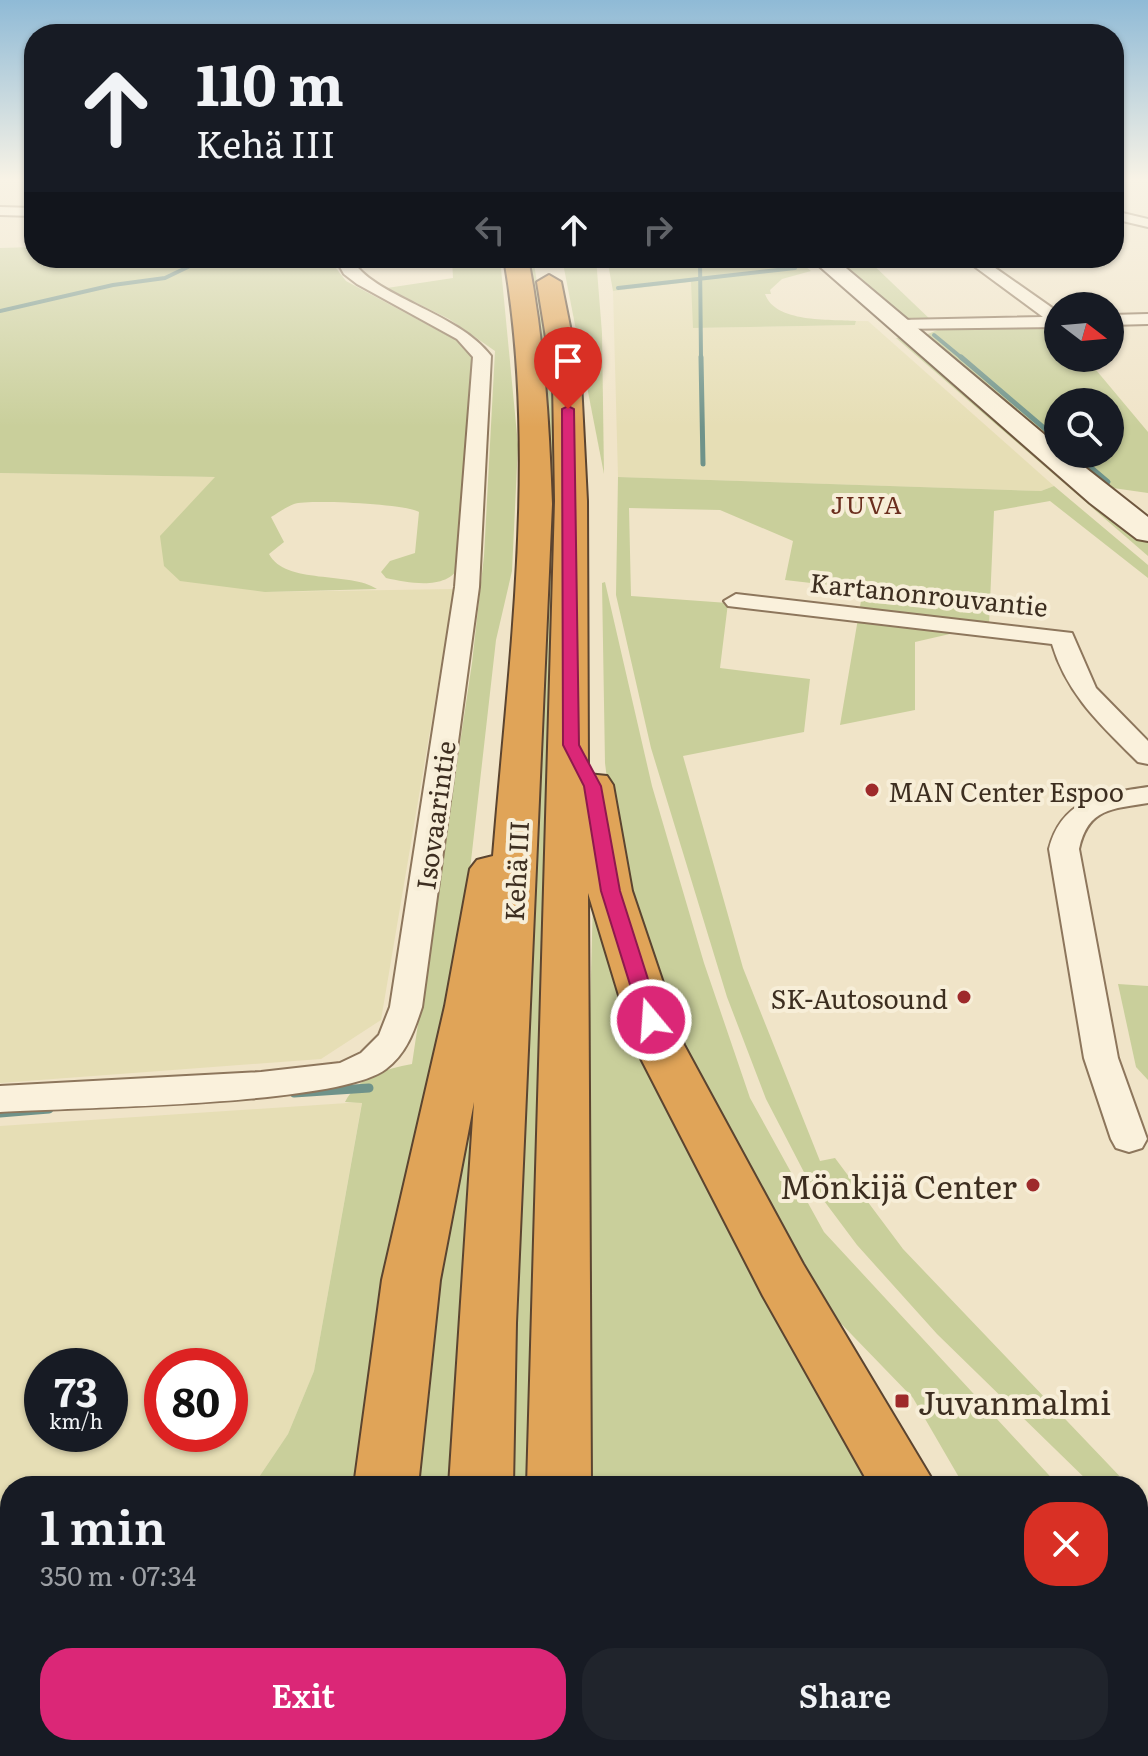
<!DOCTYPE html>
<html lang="en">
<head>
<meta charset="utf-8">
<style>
  body { margin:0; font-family:Literata,serif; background:#20242c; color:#f1f3f6; height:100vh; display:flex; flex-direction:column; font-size:30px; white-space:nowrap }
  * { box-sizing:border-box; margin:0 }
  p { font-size:26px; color:#9ea1a6 }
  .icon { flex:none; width:44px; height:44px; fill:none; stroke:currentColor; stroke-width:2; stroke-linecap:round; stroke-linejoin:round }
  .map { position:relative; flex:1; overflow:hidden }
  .details { position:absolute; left:0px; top:1476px; width:1148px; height:280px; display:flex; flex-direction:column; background:#171b24; border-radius:32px 32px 0 0; box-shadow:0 2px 6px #0004 }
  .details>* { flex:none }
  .banner { position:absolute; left:24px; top:24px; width:1100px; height:244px; border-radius:32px; box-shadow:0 2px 6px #0004; background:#171b24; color:#f1f3f6; overflow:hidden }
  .needle { width:52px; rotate:106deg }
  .fabs { position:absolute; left:1044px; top:292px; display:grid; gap:16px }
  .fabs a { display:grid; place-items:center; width:80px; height:80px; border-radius:50%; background:#171b24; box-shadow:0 2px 6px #0004; font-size:40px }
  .speed { position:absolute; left:24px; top:1348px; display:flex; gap:16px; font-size:40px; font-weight:700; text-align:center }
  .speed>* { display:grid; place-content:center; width:104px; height:104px; border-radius:50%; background:#171b24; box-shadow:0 2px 6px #0004; line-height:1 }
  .speed small { font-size:20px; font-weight:400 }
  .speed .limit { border:12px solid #d22; background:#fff; color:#111 }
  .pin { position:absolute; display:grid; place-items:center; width:68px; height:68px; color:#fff; margin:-82px -34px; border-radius:50% 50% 50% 0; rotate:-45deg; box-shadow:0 0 8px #0007 }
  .pin .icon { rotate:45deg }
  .me { position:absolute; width:88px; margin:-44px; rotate:342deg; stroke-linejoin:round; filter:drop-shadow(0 0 6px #0008) }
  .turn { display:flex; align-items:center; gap:28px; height:168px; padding:0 40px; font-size:36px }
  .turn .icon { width:104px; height:104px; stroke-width:2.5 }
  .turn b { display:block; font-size:56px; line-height:68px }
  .lanes { display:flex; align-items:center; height:76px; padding:0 40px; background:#0003; justify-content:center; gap:40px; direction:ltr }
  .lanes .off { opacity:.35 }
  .round { display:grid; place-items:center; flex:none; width:84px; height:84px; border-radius:32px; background:#20242c }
  .summary { display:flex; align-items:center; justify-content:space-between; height:136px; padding:0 40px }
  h1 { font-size:48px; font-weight:600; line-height:60px }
  .button { display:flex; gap:16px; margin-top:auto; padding:16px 40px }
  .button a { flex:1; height:92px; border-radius:32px; background:#db2777; color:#fff; font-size:32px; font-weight:600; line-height:92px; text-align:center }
  .button a+a { background:#20242c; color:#f1f3f6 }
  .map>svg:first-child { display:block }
  .farmland { fill:#e6deb5; fill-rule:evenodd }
  .green { fill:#c9cf9b }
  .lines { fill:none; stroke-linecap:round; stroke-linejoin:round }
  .stream-far2 { stroke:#6f938a; stroke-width:4 }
  .stream-far1 { stroke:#6f938a; stroke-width:5 }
  .stream { stroke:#6f938a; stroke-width:9 }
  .street-casing { stroke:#8d765c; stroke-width:4 }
  .secondary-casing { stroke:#6f573f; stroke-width:4 }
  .highway-casing { stroke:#5b4430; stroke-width:4 }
  .street { fill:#faf1dc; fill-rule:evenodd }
  .secondary { fill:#faf1dc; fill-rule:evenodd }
  .highway { fill:#e0a458; fill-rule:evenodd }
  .route { fill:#db2777; stroke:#8e194d; stroke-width:2 }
  .poi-dot { fill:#9e2a2b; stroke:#f7eed8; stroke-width:3 }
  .labels { text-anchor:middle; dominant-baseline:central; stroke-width:8; stroke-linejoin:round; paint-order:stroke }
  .far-neighbourhood-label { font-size:24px; letter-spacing:2px; fill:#6b2e1e; stroke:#f7eed8 }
  .street-label { font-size:26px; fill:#3d2e20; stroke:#f7eed8 }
  .poi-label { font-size:26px; fill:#3d2e20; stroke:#f7eed8; text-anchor:start }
  .near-poi-label { font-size:32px; fill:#3d2e20; stroke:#f7eed8; text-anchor:end }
</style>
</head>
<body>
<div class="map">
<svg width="1148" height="1756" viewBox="0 0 1148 1756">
  <rect width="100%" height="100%" fill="#f0e4c8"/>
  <g class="farmland">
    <polygon points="692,282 694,328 855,325 856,321 868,321 1054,486 1041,491 618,477 613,291"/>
    <polygon points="0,473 216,477 265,592 454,589 381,1020 321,1059 0,1083"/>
    <path d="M362 1102 314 1371 288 1434 253 1486H10V1547L0 1537V1126ZM42 1366H110V1434H42ZM162 1366H230V1434H162Z"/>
  </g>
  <g class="green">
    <path d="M34 247V258H328L346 281 469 347 473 357 460 565C448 591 410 583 386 578L381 572 390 561 415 553 419 512C408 504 308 499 294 504 286 507 278 513 271 517L284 542 269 554C285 585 350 571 377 589L265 592 180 581 164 566 160 536 215 477 0 473V248Z"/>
    <path d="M452 258H500L518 445 512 571 496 640 466 905 385 1303 353 1486H253L288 1434 314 1371 362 1103 345 1102C358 1077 385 1069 412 1064L472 663 484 556 495 351 449 319 387 288 453 278Z"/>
    <polygon points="528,258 533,258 558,410 532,1486 511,1486 551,468 539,308"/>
    <polygon points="562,258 596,258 602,333 604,474"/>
    <path d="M607 258H795L811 271 782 279 770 290 771 294H765C775 323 829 319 856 321L855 325 693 328 691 282 613 291Z"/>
    <polygon points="830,258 866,258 934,323 905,321"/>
    <polygon points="1058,327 1058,358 1086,358 1148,432 1148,493 1106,487 1063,454 1110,454 1110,402 1058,402 1058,450 923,336 940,329"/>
    <polygon points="904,337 1148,543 1148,556 896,338"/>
    <polygon points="618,477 1041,491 1054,486 1148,565 1148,578 1050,501 994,511 989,625 915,642 915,710 840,725 863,589 785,580 793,541 720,510 629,508 631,596 728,603 720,668 810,679 804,732 683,756 743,968 820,1161 835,1158 903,1249 1129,1486 1093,1486 937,1334 857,1245 807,1178 766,1099 727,997 651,748 616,595"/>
    <polygon points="605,582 652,786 704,963 750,1098 824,1232 1059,1486 964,1486 913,1398 823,1305 674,1031 614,836 605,763 602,583"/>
    <polygon points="593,898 889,1486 585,1486 581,1363"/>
    <polygon points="1118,984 1148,986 1148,1080 1136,1067"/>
    <polygon points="482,1031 461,1291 451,1486 408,1486 415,1414"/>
    <polygon points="0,1537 10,1547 10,1631 0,1618"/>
    <polygon points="0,1699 10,1711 10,1746 31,1746 36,1756 0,1756"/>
    <polygon points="99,1746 328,1746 328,1756 104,1756"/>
    <polygon points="593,1746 890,1746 881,1756 594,1756"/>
    <polygon points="930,1746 1015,1746 1008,1756 924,1756"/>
  </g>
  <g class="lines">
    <g class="stream-far2">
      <polyline points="700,258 701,359"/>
      <polyline points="618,288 795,268"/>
      <polyline points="0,311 113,285 165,278 192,265 190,258"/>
      <polyline points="934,335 963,359"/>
    </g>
    <g class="stream-far1">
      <polyline points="701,357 703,464"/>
      <polyline points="961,357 1058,440"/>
      <polyline points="1075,454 1108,482"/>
    </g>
    <g class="stream">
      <polyline points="294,1093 369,1088"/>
      <polyline points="0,1113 49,1109"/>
    </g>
    <g class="street-casing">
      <g id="street">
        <polygon points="0,207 34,208 34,216 0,215"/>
        <polygon points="1114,211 1148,219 1148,227 1114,219"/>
        <path d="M335 258H351C372 297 457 311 491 356L479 587 422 1007C414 1031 407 1053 386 1069 338 1106 73 1107 0 1112V1086L261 1072 340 1063 361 1053 379 1035 390 1007 455 587 473 357 457 339 357 284 344 274Z"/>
        <polygon points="963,258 981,258 1058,312 1058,327 894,329 891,325 900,320 1043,317"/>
        <polygon points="1148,314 1148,324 1110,325 1110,315"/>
        <path d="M736 594 1072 633 1096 688 1148 741V764L1138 762C1102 726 1067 695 1052 644L728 606 724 601Z"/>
        <path d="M1148 787V803C1112 809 1088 808 1079 849L1118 1058 1147 1139 1142 1148 1129 1152 1116 1148 1111 1139 1084 1058 1049 849C1062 798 1102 794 1148 787Z"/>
        <polygon points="0,1632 10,1636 10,1692 0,1688"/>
        <polygon points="46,1746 99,1746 103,1756 50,1756"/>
      </g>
    </g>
    <g class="secondary-casing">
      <g id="secondary">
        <polygon points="810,258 834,258 1058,446 1058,454 1068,454 1148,517 1148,541 1137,539 1090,503"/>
        <polygon points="1148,1659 1148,1727 1138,1731 1138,1663"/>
      </g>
    </g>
    <g class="highway-casing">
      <g id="highway">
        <path d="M504 258H528C544 339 549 421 552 504L516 1323 513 1486H449L474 1102 440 1280 418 1486H354L382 1280 445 1006 470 869 477 860 493 856C509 658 538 456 504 258Z"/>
        <polygon points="549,275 561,282 581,381 587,501 588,774 607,776 613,785 632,891 684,1045 803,1264 936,1486 870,1486 763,1296 634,1045 588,893 591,1486 527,1486 555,501 553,381 537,282"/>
        <polygon points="331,1746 405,1746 404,1756 330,1756"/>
        <polygon points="437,1746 511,1746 510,1756 436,1756"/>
        <polygon points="528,1746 602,1746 603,1756 529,1756"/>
        <polygon points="1026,1746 1102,1746 1106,1756 1031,1756"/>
      </g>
    </g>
    <use href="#street" class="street"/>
    <use href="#secondary" class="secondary"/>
    <use href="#highway" class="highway"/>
  </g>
  <linearGradient id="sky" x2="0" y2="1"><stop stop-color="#8fbad6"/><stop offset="0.42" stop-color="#f8f3e6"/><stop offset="1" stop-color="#f8f3e6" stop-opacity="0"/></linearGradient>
  <rect width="1148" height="427" fill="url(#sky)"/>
  <polygon class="route" points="568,406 574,409 579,745 601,786 620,891 661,1020 651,1027 641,1020 601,891 584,786 563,745 562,409"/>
  <g class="poi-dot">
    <circle cx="872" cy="790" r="8"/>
    <circle cx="964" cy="997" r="8"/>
    <circle cx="1033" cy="1185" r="8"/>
    <rect x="894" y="1393" width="16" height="16" rx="4"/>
  </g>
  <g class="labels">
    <g class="far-neighbourhood-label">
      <text x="867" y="503">JUVA</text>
    </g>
    <g class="street-label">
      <text transform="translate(929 593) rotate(6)">Kartanonrouvantie</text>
      <text transform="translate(434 815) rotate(-82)">Isovaarintie</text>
      <text transform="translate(515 871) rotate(-87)">Kehä III</text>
    </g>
    <g class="poi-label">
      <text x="888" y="790">MAN Center Espoo</text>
      <text x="948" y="997" text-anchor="end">SK-Autosound</text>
    </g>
    <g class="near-poi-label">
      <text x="1017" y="1185">Mönkijä Center</text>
      <text x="918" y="1401" text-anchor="start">Juvanmalmi</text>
    </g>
  </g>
</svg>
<div class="fabs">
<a><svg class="needle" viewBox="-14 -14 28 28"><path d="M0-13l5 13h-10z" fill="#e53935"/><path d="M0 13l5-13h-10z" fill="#9ea1a6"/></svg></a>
<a><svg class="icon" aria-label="search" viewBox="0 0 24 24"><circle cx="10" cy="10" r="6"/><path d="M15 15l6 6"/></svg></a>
</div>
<div class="speed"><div>73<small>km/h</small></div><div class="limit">80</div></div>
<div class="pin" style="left:568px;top:409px;background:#d93025"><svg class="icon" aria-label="arrive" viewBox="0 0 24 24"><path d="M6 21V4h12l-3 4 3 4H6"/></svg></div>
<svg class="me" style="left:651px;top:1020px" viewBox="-20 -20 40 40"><circle r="17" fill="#db2777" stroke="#fff" stroke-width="3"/><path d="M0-11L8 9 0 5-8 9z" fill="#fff"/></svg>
<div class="banner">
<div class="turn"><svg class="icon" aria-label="ahead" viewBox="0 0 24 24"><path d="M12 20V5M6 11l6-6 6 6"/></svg><div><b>110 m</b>Kehä III</div></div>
<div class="lanes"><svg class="icon off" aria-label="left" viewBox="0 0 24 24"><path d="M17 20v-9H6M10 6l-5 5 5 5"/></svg><svg class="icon" aria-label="ahead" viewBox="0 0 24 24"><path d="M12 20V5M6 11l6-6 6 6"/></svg><svg class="icon off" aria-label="right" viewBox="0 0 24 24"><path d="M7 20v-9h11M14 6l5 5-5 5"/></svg></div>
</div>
<section class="details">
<div class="summary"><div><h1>1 min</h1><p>350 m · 07:34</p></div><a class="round" style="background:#d93025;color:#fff"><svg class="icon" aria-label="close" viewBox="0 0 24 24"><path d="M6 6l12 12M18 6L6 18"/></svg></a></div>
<div class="button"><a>Exit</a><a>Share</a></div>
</section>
</div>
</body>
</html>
